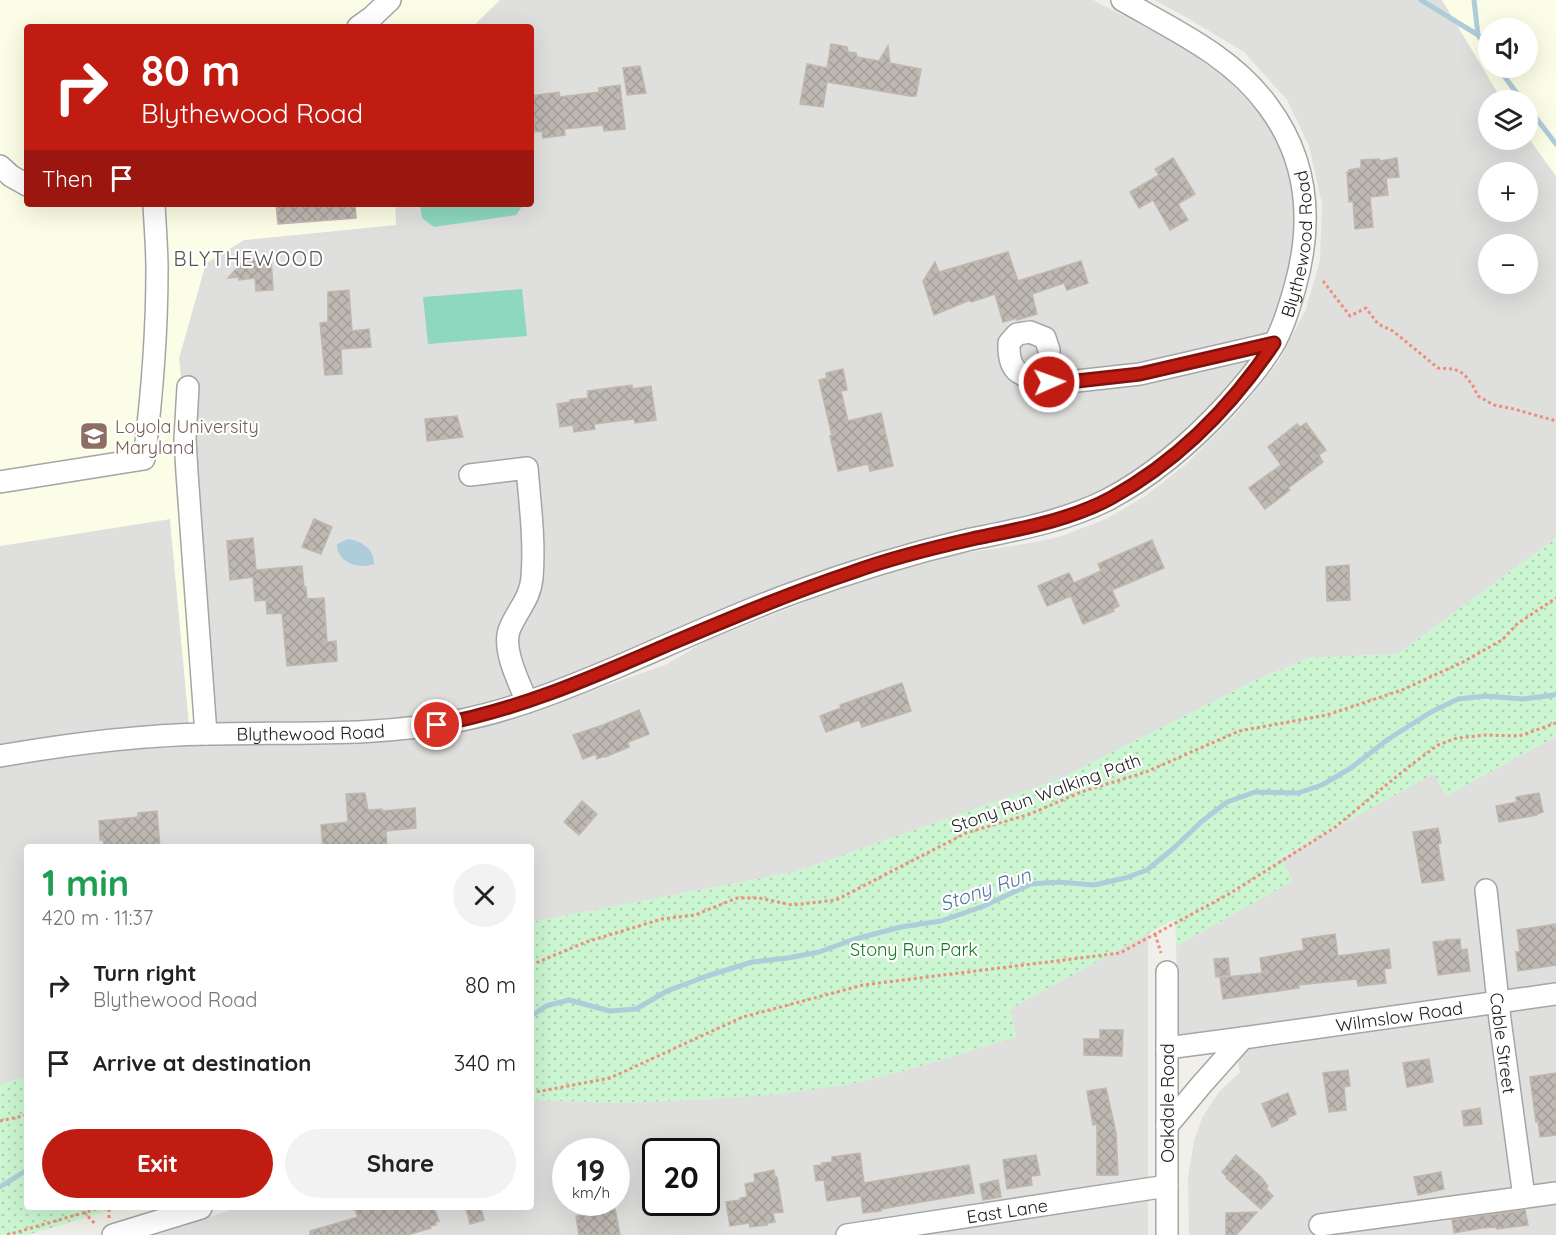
<!DOCTYPE html>
<html lang="en">
<head>
<meta charset="utf-8">
<style>
  body { margin:0; font-family:Quicksand,sans-serif; background:#f2f2f2; color:#222; height:100vh; display:flex; flex-direction:column; font-size:22px; white-space:nowrap }
  * { box-sizing:border-box; margin:0 }
  p { font-size:20px; color:#767676 }
  .icon { flex:none; width:33px; height:33px; fill:none; stroke:currentColor; stroke-width:2; stroke-linecap:round; stroke-linejoin:round }
  .map { position:relative; flex:1; overflow:hidden }
  .drawer { position:absolute; left:24px; top:844px; width:510px; height:366px; display:flex; flex-direction:column; background:#fff; border-radius:6px; box-shadow:0 6px 24px #0002 }
  .drawer>* { flex:none }
  .hud { position:absolute; left:24px; top:24px; width:510px; height:183px; border-radius:6px; box-shadow:0 6px 24px #0002; background:#c11c12; color:#fff; overflow:hidden }
  .fabs { position:absolute; left:1478px; top:18px; display:grid; gap:12px }
  .fabs a { display:grid; place-items:center; width:60px; height:60px; border-radius:50%; background:#fff; box-shadow:0 6px 24px #0002; font-size:30px }
  .speed { position:absolute; left:552px; top:1138px; display:flex; gap:12px; font-size:30px; font-weight:700; text-align:center }
  .speed>* { display:grid; place-content:center; width:78px; height:78px; border-radius:50%; background:#fff; box-shadow:0 6px 24px #0002; line-height:1 }
  .speed small { font-size:15px; font-weight:400 }
  .speed .limit { border:3px solid #111; border-radius:9px; background:#fff; color:#111 }
  .pin { position:absolute; display:grid; place-items:center; width:51px; height:51px; color:#fff; margin:-26px; border:3px solid #fff; border-radius:50%; box-shadow:0 2px 6px #0007 }
  .me { position:absolute; width:66px; margin:-33px; rotate:88deg; stroke-linejoin:round; filter:drop-shadow(0 0 4px #0008) }
  .turn { display:flex; align-items:center; gap:21px; height:126px; padding:0 18px; font-size:27px }
  .turn .icon { width:78px; height:78px; stroke-width:2.5 }
  .turn b { display:block; font-size:42px; line-height:51px }
  .then { display:flex; align-items:center; height:57px; padding:0 18px; background:#0003; gap:12px; font-size:22px }
  .round { display:grid; place-items:center; flex:none; width:63px; height:63px; border-radius:32px; background:#f2f2f2 }
  .overview { display:flex; align-items:center; justify-content:space-between; height:102px; padding:0 18px }
  h1 { font-size:36px; font-weight:700; line-height:45px; color:#1e9e55 }
  .action { display:flex; gap:12px; margin-top:auto; padding:12px 18px }
  .action a { flex:1; height:69px; border-radius:36px; background:#c11c12; color:#fff; font-size:24px; font-weight:700; line-height:69px; text-align:center }
  .action a+a { background:#f2f2f2; color:#222 }
  ul { padding:0; list-style:none }
  li { display:flex; align-items:center; gap:18px; height:78px; padding:0 18px }
  li div { flex:1 }
  li b { display:block; font-size:22px }
  li em { font-style:normal }
  .map>svg:first-child { display:block }
  .residential { fill:#dfdfde; fill-rule:evenodd }
  .education { fill:#fbfde6; fill-rule:evenodd }
  .park { fill:url(#park-dots) }
  .pitch { fill:#8ed8c0 }
  .water { fill:#aecdda }
  .lines { fill:none; stroke-linecap:round; stroke-linejoin:round }
  .stream { stroke:#aecdda; stroke-width:5 }
  .building { fill:url(#building-cross-hatch); stroke:#c1b7ac; stroke-width:1.5 }
  .minor-casing { stroke:#a5a5a5; stroke-width:24 }
  .path { stroke:#ee8f7c; stroke-width:3; stroke-dasharray:3 3; stroke-linecap:butt }
  .minor { stroke:#fff; stroke-width:21 }
  .route-casing { stroke:#7d120c; stroke-width:15 }
  .route { stroke:#c11c12; stroke-width:10 }
  .labels { text-anchor:middle; dominant-baseline:central; stroke-width:4.5; stroke-linejoin:round; paint-order:stroke }
  .street-label { font-size:18px; fill:#212121; stroke:#fff }
  .education-label { font-size:18px; fill:#785e54; stroke:#fff; text-anchor:start }
  .park-label { font-size:18px; fill:#167924; stroke:#fff }
  .neighbourhood-label { font-size:20px; letter-spacing:1.5px; fill:#545454; stroke:#fff }
  .water-label { font-size:20px; font-style:italic; fill:#5275a2; stroke:#fff }
</style>
</head>
<body>
<div class="map">
<svg width="1556" height="1235" viewBox="0 0 1556 1235">
  <defs>
    <pattern id="park-dots" width="8" height="8" patternUnits="userSpaceOnUse" patternTransform="scale(1.5)"><rect width="8" height="8" fill="#cbf6d1"/><path d="M2 2h.1M6 6h.1" fill="none" stroke="#aed3b3" stroke-width="1.8" stroke-linecap="round"/></pattern>
    <pattern id="building-cross-hatch" width="8" height="8" patternUnits="userSpaceOnUse" patternTransform="scale(1.5)"><rect width="8" height="8" fill="#beb8b2"/><path d="M0 0l8 8M0 8l8-8" fill="none" stroke="#a39e99"/></pattern>
  </defs>
  <rect width="100%" height="100%" fill="#f1efe9"/>
  <g class="residential">
    <polygon points="500,0 1093,0 1197,54 1239,85 1267,119 1286,160 1294,202 1292,251 1276,314 1245,369 1206,413 1155,458 1103,491 1049,510 895,547 809,576 736,604 552,683 485,704 436,714 390,719 214,723 179,358 206,263 244,240 396,225 395,204 531,204 531,27 472,27"/>
    <path d="M1154 0H1442L1502 100H1488V140H1527V136L1556 176V538L1398 654 1309 658 1258 679 1057 780 795 872 531 922V848H27V1076L0 1085V767L70 757 138 749 231 744 378 742 406 740 474 729 511 719 665 665 708 640 859 581 958 554 1018 545 1059 537 1106 519 1144 497 1185 465 1238 412 1279 361 1306 309 1320 260 1322 204 1309 146 1287 100 1244 52 1184 16ZM1488 172H1527V212H1488ZM1488 244H1527V284H1488Z"/>
    <polygon points="170,519 189,724 122,727 51,736 0,745 0,546"/>
    <polygon points="1556,736 1556,1235 1189,1235 1188,1178 1194,1141 1203,1116 1219,1092 1240,1072 1230,1028 1179,1034 1176,946 1292,881 1281,858 1434,773 1446,796"/>
    <path d="M1148 933V1235H151L237 1208H531V1100L619 1103 710 1099 856 1083 907 1070 1016 1037 1010 1009ZM566 1152H616V1203H566ZM656 1152H706V1203H656Z"/>
  </g>
  <g class="education">
    <polygon points="0,0 500,0 472,27 27,27 27,204 395,204 396,225 244,240 206,263 179,358 195,515 214,723 189,724 170,519 0,546"/>
    <path d="M1442 0H1556V176L1527 136V100H1502ZM1488 28H1527V68H1488Z"/>
  </g>
  <g class="park">
    <polygon points="1556,538 1556,736 1446,796 1434,774 1281,857 1293,881 1176,946 1175,919 1010,1009 1016,1037 907,1070 856,1083 781,1094 710,1099 619,1103 531,1100 531,922 795,872 1057,780 1258,679 1309,658 1398,654"/>
    <polygon points="27,1076 27,1208 118,1208 27,1235 0,1235 0,1085"/>
  </g>
  <g class="pitch">
    <polygon points="420,204 524,204 516,215 434,227 422,218"/>
    <polygon points="522,289 527,336 428,344 423,297"/>
  </g>
  <path class="water" d="M348 539C362 541 374 549 374 564 359 570 336 562 337 544Z"/>
  <g class="lines">
    <g class="stream">
      <polyline points="1421,0 1478,35"/>
      <polyline points="1474,0 1478,35 1488,51"/>
      <polyline points="1498,68 1522,100"/>
      <polyline points="1527,106 1556,144"/>
      <polyline points="531,1016 546,1006 569,1000 610,1011 636,1009 667,991 707,976 752,962 788,958 819,952 855,939 901,927 941,921 984,906 1031,884 1059,882 1094,885 1125,878 1147,870 1175,847 1201,822 1227,802 1255,792 1298,793 1322,785 1351,768 1387,740 1431,712 1458,699 1486,696 1523,699 1554,695 1556,694"/>
      <polyline points="0,1187 27,1170"/>
    </g>
  </g>
  <g class="building">
    <polygon points="831,44 847,47 848,52 856,53 857,57 879,61 888,46 890,63 921,69 916,96 910,96 827,82 823,107 800,104 807,64 827,68"/>
    <polygon points="640,66 646,93 627,95 623,68"/>
    <polygon points="620,85 625,129 604,131 603,125 564,129 565,135 543,138 542,131 535,132 532,111 531,111 531,96 559,92 560,97 599,92 599,88"/>
    <polygon points="1173,158 1195,194 1178,204 1188,220 1170,230 1153,200 1139,208 1130,192 1159,175 1155,169"/>
    <polygon points="1397,158 1399,177 1386,178 1388,195 1370,197 1373,227 1355,229 1353,201 1349,202 1347,172 1349,172 1349,170 1361,168 1361,160 1379,159 1380,161"/>
    <polygon points="276,204 355,204 356,218 278,224"/>
    <polygon points="1008,252 1018,281 1081,261 1088,283 1067,290 1064,283 1032,294 1037,314 1017,320 1017,318 1003,322 995,294 971,302 970,300 934,315 923,281 935,262 939,272"/>
    <polygon points="271,257 273,290 256,291 255,278 239,280 239,277 228,278 245,259"/>
    <polygon points="349,290 352,331 369,329 371,347 341,349 342,374 325,375 320,323 328,322 328,292"/>
    <polygon points="843,369 847,390 841,391 848,421 881,413 893,466 870,471 868,464 838,471 830,436 832,436 819,380 827,378 826,373"/>
    <polygon points="632,385 632,389 651,386 656,420 635,423 634,419 594,424 595,429 574,432 573,425 560,427 557,404 570,402 570,400 588,398 588,391"/>
    <polygon points="457,416 463,437 427,441 425,419"/>
    <polygon points="1306,423 1326,450 1319,455 1323,462 1288,488 1290,490 1265,509 1249,488 1281,465 1268,447 1297,424 1300,427"/>
    <polygon points="314,519 332,527 321,554 302,547"/>
    <polygon points="253,538 256,570 302,566 304,587 306,587 307,599 324,598 327,642 336,641 337,661 287,666 282,613 267,614 266,600 255,601 253,577 230,580 227,541"/>
    <polygon points="1152,540 1164,568 1112,590 1119,606 1113,609 1114,611 1083,624 1071,596 1047,606 1038,586 1069,573 1074,583 1101,571 1098,564"/>
    <polygon points="1349,565 1350,600 1327,601 1326,567"/>
    <polygon points="902,683 911,711 862,727 859,720 826,732 820,716 841,708 840,705"/>
    <polygon points="639,710 649,734 628,742 629,747 605,757 604,756 597,759 596,754 583,759 573,735 603,725"/>
    <polygon points="365,793 368,810 382,809 382,811 415,808 416,828 386,831 387,848 323,848 321,825 348,822 346,794"/>
    <polygon points="1539,793 1543,812 1537,814 1537,815 1499,822 1496,806 1517,802 1516,797"/>
    <polygon points="582,801 597,814 579,835 564,822"/>
    <polygon points="157,811 160,848 129,848 129,846 104,848 103,840 100,840 99,821 138,817 138,813"/>
    <polygon points="1438,828 1441,843 1438,844 1444,880 1422,883 1413,832"/>
    <polygon points="1556,924 1556,965 1518,971 1516,952 1520,952 1517,930"/>
    <polygon points="1335,934 1338,956 1389,949 1391,968 1384,969 1386,983 1358,986 1357,979 1298,985 1299,988 1223,999 1220,978 1262,973 1260,958 1304,950 1302,939"/>
    <polygon points="1460,939 1461,950 1467,949 1470,971 1438,975 1433,942 1445,941 1445,940"/>
    <polygon points="1228,958 1230,975 1216,977 1214,959"/>
    <polygon points="1100,1030 1123,1030 1122,1056 1084,1055 1084,1039 1100,1039"/>
    <polygon points="1429,1059 1433,1082 1407,1087 1403,1063"/>
    <polygon points="1348,1070 1350,1086 1344,1087 1346,1110 1329,1112 1323,1073"/>
    <polygon points="1556,1073 1556,1135 1540,1137 1538,1121 1536,1122 1530,1077"/>
    <polygon points="1106,1088 1116,1133 1118,1175 1097,1175 1097,1124 1093,1125 1087,1091"/>
    <polygon points="1288,1093 1296,1114 1287,1118 1288,1120 1272,1127 1262,1104"/>
    <polygon points="1480,1108 1482,1124 1464,1126 1462,1111"/>
    <polygon points="860,1153 864,1183 969,1165 974,1193 881,1209 881,1211 863,1213 861,1196 827,1201 824,1180 816,1181 814,1166 822,1165 822,1163 832,1162 832,1157"/>
    <polygon points="1036,1155 1040,1175 1031,1176 1032,1185 1007,1189 1003,1160"/>
    <polygon points="1236,1155 1261,1177 1268,1186 1266,1189 1273,1196 1261,1209 1226,1178 1227,1177 1222,1172"/>
    <polygon points="774,1170 775,1177 777,1177 783,1212 773,1213 775,1222 767,1223 767,1225 750,1227 749,1223 730,1226 726,1202 741,1200 740,1198 747,1197 745,1184 755,1182 754,1174"/>
    <polygon points="1441,1172 1444,1189 1418,1195 1414,1177"/>
    <polygon points="998,1180 1001,1197 983,1200 980,1184"/>
    <polygon points="364,1208 434,1208 439,1221 435,1222 436,1225 430,1226 431,1228 407,1235 310,1235 310,1231 358,1217 355,1210"/>
    <polygon points="466,1208 481,1208 484,1220 470,1224"/>
    <polygon points="615,1209 620,1235 579,1235 576,1216"/>
    <polygon points="1525,1210 1528,1225 1497,1229 1496,1227 1482,1228 1454,1233 1452,1220"/>
    <polygon points="1257,1212 1236,1235 1226,1235 1226,1213"/>
  </g>
  <g class="lines">
    <g class="minor-casing">
      <g id="minor">
        <polyline points="358,27 372,17 390,0"/>
        <polyline points="0,166 11,176 27,185"/>
        <path d="M1030 332 1045 338 1049 350V382C1022 375 1008 376 1009 343L1017 334Z"/>
        <polyline points="1049,382 1059,383 1140,374 1274,343"/>
        <polyline points="188,387 185,439 187,473 206,734"/>
        <path d="M470 475 527 468C530 504 535 541 532 578 530 599 518 609 510 628 501 648 519 682 527 702"/>
        <path d="M0 482 144 459C152 396 157 332 157 269 157 247 155 226 154 204"/>
        <path id="s1" d="M0 756C69 744 138 735 208 734 292 732 379 737 462 720 516 709 567 688 617 667 675 642 733 615 793 593 850 572 908 554 967 540 1015 530 1063 522 1107 500 1153 476 1192 442 1227 404 1243 386 1259 368 1272 347 1283 329 1289 308 1295 287 1313 223 1309 161 1268 106 1232 56 1174 30 1122 0"/>
        <path id="s2" d="M1486 890 1500 1020 1524 1197"/>
        <polyline points="1167,1048 1243,1038"/>
        <path id="s3" d="M1167 1126 1202 1084 1243 1038 1556 994"/>
        <polyline points="1320,1225 1556,1193"/>
        <polyline points="113,1235 201,1208"/>
        <path id="s4" d="M847 1235 1167 1186"/>
        <polyline points="1167,1235 1167,972"/>
      </g>
    </g>
    <g class="path">
      <polyline points="1323,281 1350,316 1366,308 1378,324 1393,331 1438,368 1454,369 1464,374 1473,386 1478,396 1494,405 1514,409 1556,421"/>
      <polyline points="1155,934 1161,953"/>
      <polyline points="531,965 586,942 662,919 695,915 737,898 759,898 792,905 836,900 966,833 1030,814 1081,792 1146,772 1239,731 1327,715 1402,690 1463,662 1502,640 1517,624 1556,598"/>
      <polyline points="531,1093 610,1078 743,1017 863,985 1120,953 1229,894 1334,828 1407,768 1438,745 1457,738 1486,735 1519,736 1556,723"/>
      <polyline points="0,1121 27,1115"/>
      <polyline points="84,1212 96,1225"/>
      <polyline points="109,1218 109,1208"/>
      <polyline points="7,1235 100,1208"/>
    </g>
    <use href="#minor" class="minor"/>
  </g>
  <g class="lines">
    <g class="route-casing">
      <path id="route" d="M437 725C517 710 586 680 660 648 724 621 787 594 853 572 891 558 932 548 972 539 1019 529 1068 521 1111 498 1178 461 1232 406 1274 343L1140 374 1059 383 1049 382"/>
    </g>
    <use href="#route" class="route"/>
  </g>
  <defs>
    <g id="university-square" transform="scale(1.5)"><rect x="-9" y="-9" width="18" height="18" rx="4" fill="#8d6e63" stroke="#fff"/><path d="M0-5L7-2L0 1L-7-2ZM-4 1L0 2.5L4 1V4Q0 6-4 4Z" fill="#fff"/></g>
  </defs>
  <g fill-rule="evenodd">
    <use href="#university-square" x="94" y="436"/>
  </g>
  <g class="labels">
    <g class="street-label">
      <text stroke="none"><textPath href="#s1" startOffset="1482">Blythewood Road</textPath></text>
      <text stroke="none"><textPath href="#s1" startOffset="312">Blythewood Road</textPath></text>
      <text transform="translate(1046 793) rotate(-20)">Stony Run Walking Path</text>
      <text stroke="none"><textPath href="#s3" startOffset="274">Wilmslow Road</textPath></text>
      <text stroke="none"><textPath href="#s2" startOffset="154">Cable Street</textPath></text>
      <text transform="translate(1167 1103) rotate(-90)">Oakdale Road</text>
      <text stroke="none"><textPath href="#s4" startOffset="162">East Lane</textPath></text>
    </g>
    <g class="education-label">
      <text x="115" y="426">Loyola University<tspan x="115" dy="21">Maryland</tspan></text>
    </g>
    <g class="park-label">
      <text x="914" y="949">Stony Run Park</text>
    </g>
    <g class="neighbourhood-label">
      <text x="249" y="258">BLYTHEWOOD</text>
    </g>
    <g class="water-label">
      <text transform="translate(985 889) rotate(-19)">Stony Run</text>
    </g>
  </g>
</svg>
<div class="fabs">
<a><svg class="icon" aria-label="sound" viewBox="0 0 24 24"><path d="M4 9h4l5-4v14l-5-4H4zM17 9q2 3 0 6"/></svg></a>
<a><svg class="icon" aria-label="layers" viewBox="0 0 24 24"><path d="M12 4l9 5-9 5-9-5zM3 14l9 5 9-5"/></svg></a>
<a>+</a>
<a>−</a>
</div>
<div class="speed"><div>19<small>km/h</small></div><div class="limit">20</div></div>
<div class="pin" style="left:437px;top:725px;background:#d93025"><svg class="icon" aria-label="arrive" viewBox="0 0 24 24"><path d="M6 21V4h12l-3 4 3 4H6"/></svg></div>
<svg class="me" style="left:1049px;top:382px" viewBox="-20 -20 40 40"><circle r="17" fill="#c11c12" stroke="#fff" stroke-width="3"/><path d="M0-11L8 9 0 5-8 9z" fill="#fff"/></svg>
<div class="hud">
<div class="turn"><svg class="icon" aria-label="right" viewBox="0 0 24 24"><path d="M7 20v-9h11M14 6l5 5-5 5"/></svg><div><b>80 m</b>Blythewood Road</div></div>
<div class="then">Then<svg class="icon" aria-label="arrive" viewBox="0 0 24 24"><path d="M6 21V4h12l-3 4 3 4H6"/></svg></div>
</div>
<section class="drawer">
<div class="overview"><div><h1>1 min</h1><p>420 m · 11:37</p></div><a class="round"><svg class="icon" aria-label="close" viewBox="0 0 24 24"><path d="M6 6l12 12M18 6L6 18"/></svg></a></div>
<ul>
<li><svg class="icon" aria-label="right" viewBox="0 0 24 24"><path d="M7 20v-9h11M14 6l5 5-5 5"/></svg><div><b>Turn right</b><p>Blythewood Road</p></div><em>80 m</em></li>
<li><svg class="icon" aria-label="arrive" viewBox="0 0 24 24"><path d="M6 21V4h12l-3 4 3 4H6"/></svg><div><b>Arrive at destination</b></div><em>340 m</em></li>
</ul>
<div class="action"><a>Exit</a><a>Share</a></div>
</section>
</div>
</body>
</html>
